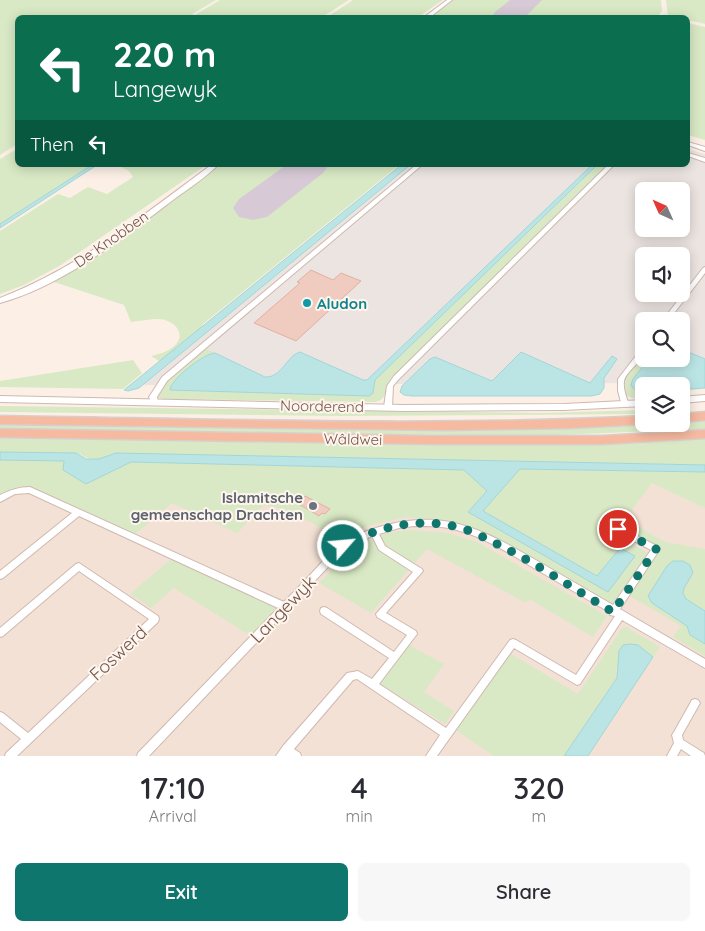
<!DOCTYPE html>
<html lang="en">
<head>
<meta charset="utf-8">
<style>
  body { margin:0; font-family:Quicksand,sans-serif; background:#f7f7f7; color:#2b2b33; height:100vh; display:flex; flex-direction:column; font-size:19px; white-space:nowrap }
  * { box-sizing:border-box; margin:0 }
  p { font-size:16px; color:#7c7c81 }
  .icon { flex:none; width:28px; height:28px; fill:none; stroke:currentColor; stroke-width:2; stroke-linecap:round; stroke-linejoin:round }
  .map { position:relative; height:756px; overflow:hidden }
  .drawer { display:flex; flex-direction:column; background:#fff; flex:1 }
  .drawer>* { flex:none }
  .top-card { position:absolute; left:15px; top:15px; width:675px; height:152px; border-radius:8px; box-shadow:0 2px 12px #0003; background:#0b6e4f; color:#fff; overflow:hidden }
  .needle { width:32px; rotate:315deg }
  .buttons { position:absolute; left:635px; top:182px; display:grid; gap:10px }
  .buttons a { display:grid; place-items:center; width:55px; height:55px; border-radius:8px; background:#fff; box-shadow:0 2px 12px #0003; font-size:25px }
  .pin { position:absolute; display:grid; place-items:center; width:42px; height:42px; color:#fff; margin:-21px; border:2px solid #fff; border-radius:50%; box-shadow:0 1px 5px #0007 }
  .me { position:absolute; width:55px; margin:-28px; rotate:63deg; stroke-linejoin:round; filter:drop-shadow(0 0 4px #0008) }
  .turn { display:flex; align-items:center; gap:18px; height:105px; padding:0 15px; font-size:22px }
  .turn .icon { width:65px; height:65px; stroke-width:2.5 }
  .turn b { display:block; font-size:35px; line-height:42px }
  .then { display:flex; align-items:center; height:48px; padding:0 15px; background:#0003; gap:10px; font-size:19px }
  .eta { display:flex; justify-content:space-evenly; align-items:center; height:85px; text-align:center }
  .eta b { font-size:30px; font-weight:600; line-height:35px }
  .button { display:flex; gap:10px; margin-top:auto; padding:10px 15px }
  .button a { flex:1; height:58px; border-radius:8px; background:#0f766e; color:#fff; font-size:20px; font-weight:600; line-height:58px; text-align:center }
  .button a+a { background:#f7f7f7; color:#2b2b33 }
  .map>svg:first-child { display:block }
  .residential { fill:#f3e1d5 }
  .industrial { fill:#ece4e0; fill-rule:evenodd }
  .green { fill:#d9e9c5 }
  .water { fill:#bbe5e5; stroke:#a2d6d6 }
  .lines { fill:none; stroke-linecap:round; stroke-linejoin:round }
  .runway { fill:#d7cad6; fill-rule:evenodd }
  .building { fill:#f0cbbf; stroke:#e2b0a0 }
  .minor-casing { stroke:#cfb9b0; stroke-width:2 }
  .tertiary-casing { stroke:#cfb9b0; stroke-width:2 }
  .trunk-casing { stroke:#d8cfcd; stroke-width:3 }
  .minor { fill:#fff; fill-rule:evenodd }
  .tertiary { fill:#fff; fill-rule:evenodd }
  .trunk { fill:#f6baa0; fill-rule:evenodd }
  .route { stroke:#0f766e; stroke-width:9; stroke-dasharray:0 16.2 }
  .culture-dot { fill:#0f9aa8; stroke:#fef5ed; stroke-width:2 }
  .worship-dot { fill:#6b7280; stroke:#fef5ed; stroke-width:2 }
  .labels { text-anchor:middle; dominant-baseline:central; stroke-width:4; stroke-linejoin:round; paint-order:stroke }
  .street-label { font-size:15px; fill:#74544c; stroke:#fef5ed }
  .culture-label { font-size:15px; font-weight:bold; fill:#0d838f; stroke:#fef5ed; text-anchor:start }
  .worship-label { font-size:15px; font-weight:bold; fill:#5b616d; stroke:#fef5ed; text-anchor:end }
  .near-street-label { font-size:18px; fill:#74544c; stroke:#fef5ed }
</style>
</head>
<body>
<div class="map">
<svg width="705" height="756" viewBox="0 0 705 756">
  <rect width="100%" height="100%" fill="#fcf0e6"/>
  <polygon class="residential" points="285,480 650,480 705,503 705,756 0,756 0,491 10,486 174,499"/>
  <path class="industrial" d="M688 149 705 154V376L656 383 137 385 406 165H688ZM644 191H681V229H644ZM644 256H681V294H644ZM644 321H681V359H644Z"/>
  <g class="green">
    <polygon points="0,0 216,0 192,14 195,15 220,0 349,0 322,17 18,18 17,144 0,155"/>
    <polygon points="353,0 443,0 418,17 326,18"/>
    <polygon points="451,0 516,0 493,17 426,18"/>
    <polygon points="538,0 661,0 662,11 658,16 663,17 515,17"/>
    <polygon points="666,0 705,0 705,24 688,20 688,18 668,16"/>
    <polygon points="688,23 705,27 705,140 688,135"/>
    <polygon points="17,149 18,165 92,165 0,224 0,159"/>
    <polygon points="117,165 206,165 61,265 24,285 0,294 0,231 58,194 70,198 88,187 107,194 133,177 129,171"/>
    <path d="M219 165H296L243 205 263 212 324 165H399L203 324 199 332 162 363 151 356C159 354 167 352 173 347 188 335 175 320 159 319 150 319 140 321 131 322L124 305 51 281 80 266 85 268 87 265 82 262Z"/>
    <path d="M598 165H607L392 377C385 387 389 398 376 402L165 399 153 397 169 378 204 348 215 353 203 356 173 382 374 388 375 380Z"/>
    <polygon points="644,353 644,359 649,359 633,379 641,393 644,393 644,397 632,398 625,395 623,381"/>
    <polygon points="133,360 142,373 123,389 0,387 0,381"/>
    <polygon points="0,406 543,413 644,410 644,414 339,416 0,412"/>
    <polygon points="705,419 705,429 532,436 0,429 0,423 681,424 681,421"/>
    <path d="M0 436 531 444 661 442 705 438V465L116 453C104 459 92 463 80 454L0 452Z"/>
    <polygon points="0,460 64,461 63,470 86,484 131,462 464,470 487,491 468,511 474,516 608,592 635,555 620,548 598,576 482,511 520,469 705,472 705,508 652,483 625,519 665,542 705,549 705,611 686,599 683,593 684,588 693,573 652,603 687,626 690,635 705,644 705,656 673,637 681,626 628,595 660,549 624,529 618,536 648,553 612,604 494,537 463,524 407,517 367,526 342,539 287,510 264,505 237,533 172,503 133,536 23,488 16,488 0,495"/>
    <path d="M416 530 448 533 477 542 607 616 593 637 531 600 524 602 427 549 371 613 319 583 331 571 327 566C360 541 373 532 416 530Z"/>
    <polygon points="172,558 278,607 251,636 174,588 151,608 130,594"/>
    <polygon points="626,627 660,647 653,657 651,655 616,668 617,677 564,756 494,756 454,729 508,655 511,654 578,694 622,628"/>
    <polygon points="409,645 444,664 424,692 454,711 445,724 379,683"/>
  </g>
  <g class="water">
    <polygon points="92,165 97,165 0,228 0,224"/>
    <polygon points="401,165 410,165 139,388 128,391 124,390"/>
    <path d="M592 165H597L375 380 373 393 369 396 170 390C170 380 204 353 215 353L265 377C282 378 286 356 300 352L363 380H367Z"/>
    <path d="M681 349 705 359V388L681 390V386H644V393C638 393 634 390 631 385L633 379 649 359H681Z"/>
    <polygon points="521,352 590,383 612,356 617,359 604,378 604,388 600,394 591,396 412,396 404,395 400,392 402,386 430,359 435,357 492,381"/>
    <polygon points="0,452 76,453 86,459 99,459 116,453 705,465 705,472 520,469 483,511 597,576 620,548 635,556 608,592 468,512 487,491 464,470 131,462 86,484 63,470 64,461 0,460"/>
    <polygon points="673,561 683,561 690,565 693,573 684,588 683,593 686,599 705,611 705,644 690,635 687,626 652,603 648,596 667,566"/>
    <polygon points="630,644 638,645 653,657 588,756 564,756 617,678 619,651 623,645"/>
  </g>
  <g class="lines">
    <g class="runway">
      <polygon points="510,0 542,0 524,18 491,18 495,12"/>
      <polygon points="286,165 329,165 323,173 267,217 253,220 239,217 233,208 239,199"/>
    </g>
  </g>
  <g class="building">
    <polygon points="311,270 333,280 341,273 361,281 296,341 254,323 300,283 297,282"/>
    <polygon points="305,496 330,509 325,514 322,513 319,516 297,503"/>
  </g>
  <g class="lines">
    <g class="minor-casing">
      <g id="minor">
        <polygon points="688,142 705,147 705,151 688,145"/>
        <polygon points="688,153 705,158 705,162 688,156"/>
        <polygon points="416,165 422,165 167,381 157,397 158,402 156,404 152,404 149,397 162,377"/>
        <polygon points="608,165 614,165 398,380 393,386 392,407 388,409 385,409 384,407 387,386 394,376"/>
        <polygon points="705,267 705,273 668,321 662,321 703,268"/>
        <path d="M644 347C644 363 627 369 624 381 623 388 626 397 629 404L628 406H622L618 391V379L642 348Z"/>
        <path d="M30 487 284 602C297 589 310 575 323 561 329 555 335 547 342 543 370 526 412 516 444 521 479 526 511 546 541 563 565 577 589 591 613 605L651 550 615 531 614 529 615 527 618 526 659 547 660 549 620 609 705 659V668L622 620 580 684 577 685 514 648 437 756H426L440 735 357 679 353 680 294 749 300 753 301 756H276L283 746 347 673 358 671 372 679 389 658 321 614 320 611 321 608 324 607 327 608 394 652 407 635 377 617 376 614 413 572 379 550 372 536 346 548 149 756H137L138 753 278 608 79 516 3 578 0 579V571L72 513 29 493 15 494 0 502V495C10 490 19 487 30 487ZM414 526C430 526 445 526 460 531 485 538 509 553 532 567 558 582 583 597 609 612L610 615 615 616 576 675 516 640 513 639 510 640 446 728 379 684 417 634 416 631 386 613 423 571 422 569 385 546 379 534 399 528Z"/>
        <polygon points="79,563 158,616 159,619 158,622 17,756 5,756 6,753 21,739 0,722 0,712 3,713 28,733 149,619 79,571 3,636 0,637 0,628 76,564"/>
        <polygon points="695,699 698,700 700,703 682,735 683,740 704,753 705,756 691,756 681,749 677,756 667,756 674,743 672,735 674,732 692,700"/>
      </g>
    </g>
    <g class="tertiary-casing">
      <g id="tertiary">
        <polygon points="447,0 452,0 429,18 423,18"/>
        <path d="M211 165H218C205 178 188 189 173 200 123 238 62 286 0 303V298C80 267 142 216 211 165Z"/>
        <polygon points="705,395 705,401 681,403 681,397"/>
        <polygon points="0,396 403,405 564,404 644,400 644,406 564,410 403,411 0,402"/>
      </g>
    </g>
    <g class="trunk-casing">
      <g id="trunk">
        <polygon points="705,412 705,420 681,422 681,414"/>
        <path d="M0 416C214 419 430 427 644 416L645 424 570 428 447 430 0 424Z"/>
        <polygon points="0,429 432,436 602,436 705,430 705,438 602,444 432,444 0,437"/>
      </g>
    </g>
    <use href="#minor" class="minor"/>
    <use href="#tertiary" class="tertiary"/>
    <use href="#trunk" class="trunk"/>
  </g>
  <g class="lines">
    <path class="route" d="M343 546C377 527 418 517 457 527 470 530 483 537 495 543 536 563 574 589 613 612L656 549 618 529"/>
  </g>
  <circle class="culture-dot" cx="307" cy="303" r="5"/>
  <circle class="worship-dot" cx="313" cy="506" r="5"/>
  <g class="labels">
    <g class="street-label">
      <text transform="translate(111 239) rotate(-35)">De Knobben</text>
      <text transform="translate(322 406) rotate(1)">Noorderend</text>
      <text transform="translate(353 439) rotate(1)">Wâldwei</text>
    </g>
    <g class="culture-label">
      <text x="317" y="303">Aludon</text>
    </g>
    <g class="worship-label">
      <text x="303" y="497">Islamitsche<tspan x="303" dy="17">gemeenschap Drachten</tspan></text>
    </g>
    <g class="near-street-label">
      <text transform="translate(283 609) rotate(-46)">Langewyk</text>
      <text transform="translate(118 653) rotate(-43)">Foswerd</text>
    </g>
  </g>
</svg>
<div class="buttons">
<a><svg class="needle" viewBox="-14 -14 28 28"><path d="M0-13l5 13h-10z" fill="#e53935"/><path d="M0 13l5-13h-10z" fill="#7c7c81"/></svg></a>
<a><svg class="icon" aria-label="sound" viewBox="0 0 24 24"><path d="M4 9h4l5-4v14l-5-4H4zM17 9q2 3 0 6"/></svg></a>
<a><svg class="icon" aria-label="search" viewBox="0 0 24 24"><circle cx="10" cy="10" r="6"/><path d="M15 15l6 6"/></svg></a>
<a><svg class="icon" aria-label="layers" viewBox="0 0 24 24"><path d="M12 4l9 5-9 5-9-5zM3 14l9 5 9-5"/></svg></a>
</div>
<div class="pin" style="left:618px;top:529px;background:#d93025"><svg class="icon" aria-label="arrive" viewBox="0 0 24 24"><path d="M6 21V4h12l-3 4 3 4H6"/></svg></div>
<svg class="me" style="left:343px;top:546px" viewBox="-20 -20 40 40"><circle r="17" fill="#0f766e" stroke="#fff" stroke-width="3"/><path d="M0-11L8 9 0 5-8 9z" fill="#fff"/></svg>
<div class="top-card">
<div class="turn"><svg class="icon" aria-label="left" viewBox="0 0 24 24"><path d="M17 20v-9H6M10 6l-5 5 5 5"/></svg><div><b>220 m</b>Langewyk</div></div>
<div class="then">Then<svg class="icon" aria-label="left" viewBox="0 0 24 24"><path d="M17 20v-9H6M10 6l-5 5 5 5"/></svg></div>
</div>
</div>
<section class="drawer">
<div class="eta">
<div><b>17:10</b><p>Arrival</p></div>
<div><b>4</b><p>min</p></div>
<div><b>320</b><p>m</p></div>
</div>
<div class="button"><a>Exit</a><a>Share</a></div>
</section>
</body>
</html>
